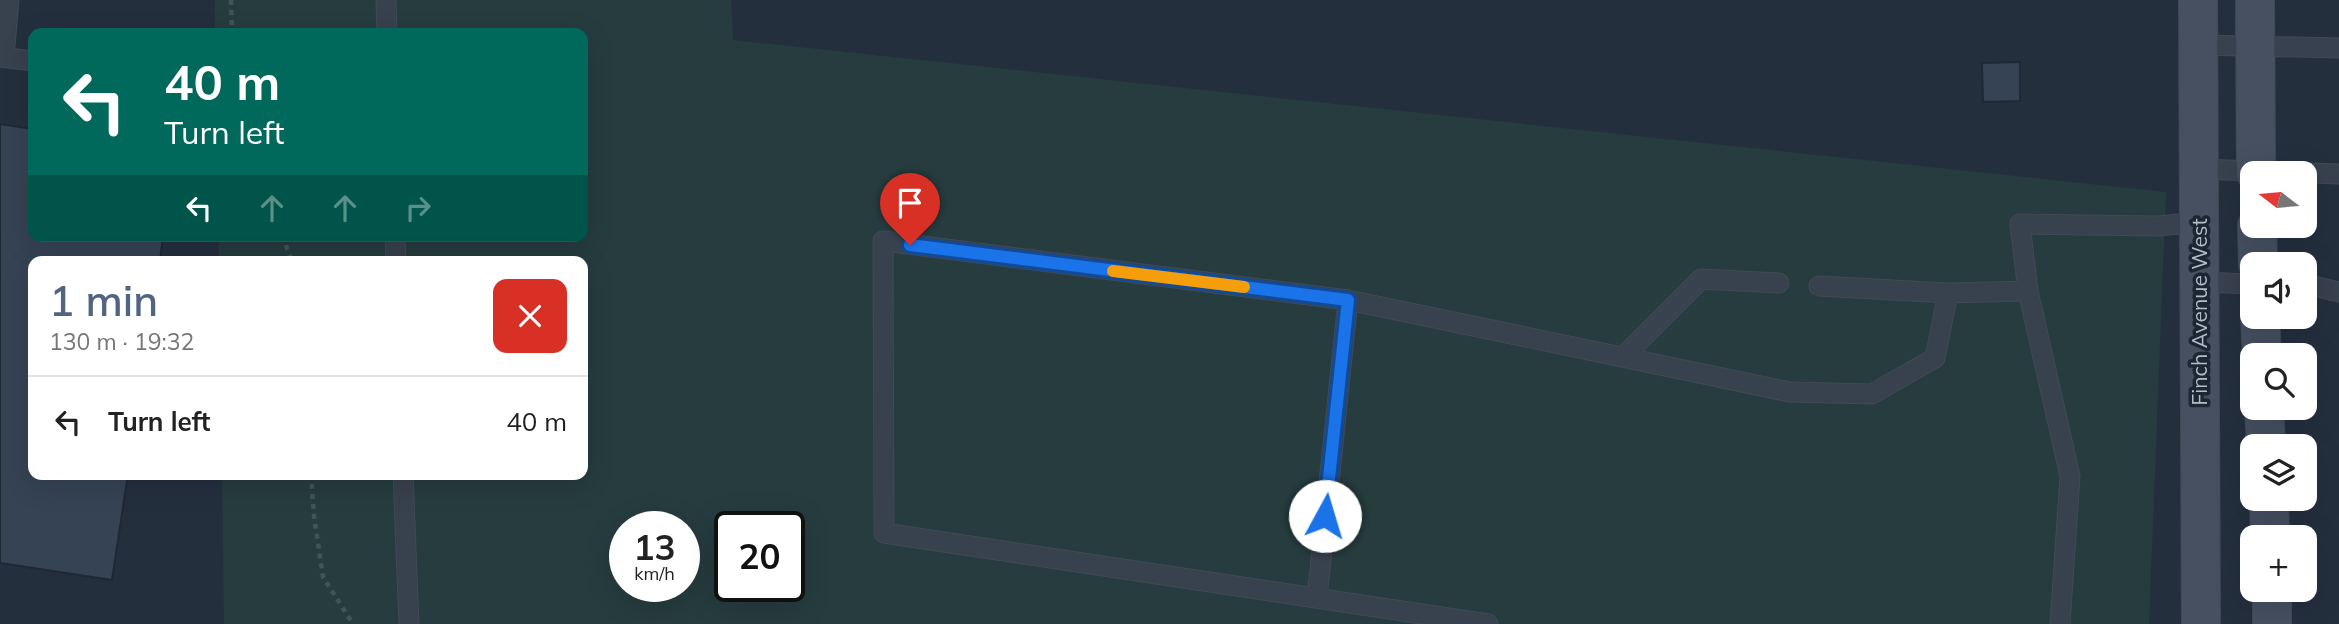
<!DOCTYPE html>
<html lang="en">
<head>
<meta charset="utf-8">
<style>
  body { margin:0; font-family:Mulish,sans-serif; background:#f2f2f2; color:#222; height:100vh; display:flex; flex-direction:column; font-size:26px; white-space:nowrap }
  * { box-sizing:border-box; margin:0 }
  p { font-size:23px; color:#767676 }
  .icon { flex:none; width:38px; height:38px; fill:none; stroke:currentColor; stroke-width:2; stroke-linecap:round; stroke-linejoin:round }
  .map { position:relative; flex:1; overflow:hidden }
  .details { position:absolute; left:28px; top:256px; width:560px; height:224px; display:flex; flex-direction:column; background:#fff; border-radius:14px; box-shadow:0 7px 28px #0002 }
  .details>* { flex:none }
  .banner { position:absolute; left:28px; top:28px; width:560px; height:214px; border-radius:14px; box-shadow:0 7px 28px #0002; background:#00695c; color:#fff; overflow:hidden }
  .needle { width:46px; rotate:286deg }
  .tools { position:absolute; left:2240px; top:161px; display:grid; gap:14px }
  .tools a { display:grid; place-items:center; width:77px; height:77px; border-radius:14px; background:#fff; box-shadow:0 7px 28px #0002; font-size:35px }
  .speed { position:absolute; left:609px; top:511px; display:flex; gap:14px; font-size:35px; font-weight:700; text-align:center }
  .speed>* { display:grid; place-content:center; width:91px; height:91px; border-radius:50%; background:#fff; box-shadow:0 7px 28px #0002; line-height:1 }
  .speed small { font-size:18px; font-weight:400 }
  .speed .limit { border:4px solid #111; border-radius:10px; background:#fff; color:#111 }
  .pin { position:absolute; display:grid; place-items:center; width:60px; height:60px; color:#fff; margin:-72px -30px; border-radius:50% 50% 50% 0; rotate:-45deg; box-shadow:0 0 7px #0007 }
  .pin .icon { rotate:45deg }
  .me { position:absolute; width:77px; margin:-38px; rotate:6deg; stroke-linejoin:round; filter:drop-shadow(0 0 5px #0008) }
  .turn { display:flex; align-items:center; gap:24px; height:147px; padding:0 21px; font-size:32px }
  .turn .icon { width:91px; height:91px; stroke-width:2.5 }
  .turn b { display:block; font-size:49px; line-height:60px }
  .lanes { display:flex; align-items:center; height:66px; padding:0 21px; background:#0003; justify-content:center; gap:35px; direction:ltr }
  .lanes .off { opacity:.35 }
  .round { display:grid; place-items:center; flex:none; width:74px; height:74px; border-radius:14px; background:#f2f2f2 }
  .head { display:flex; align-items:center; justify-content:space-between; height:119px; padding:0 21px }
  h1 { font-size:42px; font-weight:600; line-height:52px; color:#516482 }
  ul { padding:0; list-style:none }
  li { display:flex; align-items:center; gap:21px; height:91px; padding:0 21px; border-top:2px solid #e0e0e0 }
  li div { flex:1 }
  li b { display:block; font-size:26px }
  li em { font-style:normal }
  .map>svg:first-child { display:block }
  .green { fill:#263c3f; fill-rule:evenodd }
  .building { fill:#364354; stroke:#1f2835; stroke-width:2 }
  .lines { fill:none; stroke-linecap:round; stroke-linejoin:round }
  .lane-casing { stroke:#414a57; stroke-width:21 }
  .secondary-casing { stroke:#414a57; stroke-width:40 }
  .path { stroke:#3f5557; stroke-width:4.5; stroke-dasharray:5 5; stroke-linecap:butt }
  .lane { stroke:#38414e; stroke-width:19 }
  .secondary { stroke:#465061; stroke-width:38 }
  .route-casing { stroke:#114b97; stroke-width:18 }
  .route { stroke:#1a73e8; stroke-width:12 }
  .slow { stroke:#f59e0b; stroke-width:12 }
  .labels { text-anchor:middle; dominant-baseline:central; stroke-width:7; stroke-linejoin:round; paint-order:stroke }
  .street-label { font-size:21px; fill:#b4bcc9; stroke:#1d2633 }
</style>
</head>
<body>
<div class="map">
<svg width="2339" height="624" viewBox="0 0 2339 624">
  <rect width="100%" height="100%" fill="#242f3e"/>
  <path class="green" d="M215 0H731L733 40 2166 192 2149 624H224L222 474H583V261H219L218 236H583V33H215ZM625 527H684V586H625ZM730 527H789V586H730Z"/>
  <g class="building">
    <polygon points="2020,62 2020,101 1983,102 1982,63"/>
    <polygon points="0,124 33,129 33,236 163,236 160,261 33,261 33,474 128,474 112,580 0,563"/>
  </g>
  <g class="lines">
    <g class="lane-casing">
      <g id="lane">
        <polyline points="386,0 387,33"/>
        <polyline points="2198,45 2339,48"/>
        <polyline points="0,57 33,61"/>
        <polyline points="4,57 9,0"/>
        <polyline points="2199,169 2339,174"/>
        <polyline points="395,236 396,261"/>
        <polyline points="2200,282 2252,284"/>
        <polyline points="2305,284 2339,292"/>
        <polyline points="1819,286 1948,293"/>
        <polyline points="1623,357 1701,279 1779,283"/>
        <polyline points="403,474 409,624"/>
        <polyline points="1317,598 1348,300"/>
        <polyline points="1488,624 884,533 883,241 1348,300 1790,392 1872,394 1935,358 1948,293 2028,291"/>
        <polyline points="2060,624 2070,476 2028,291 2020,224 2158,226 2199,222"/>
      </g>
    </g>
    <g class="secondary-casing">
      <g id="secondary">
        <polyline points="2198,0 2201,624"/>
        <polyline points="2255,0 2256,173"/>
        <polyline points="2257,226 2258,264"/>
        <polyline points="2260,317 2262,355"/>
        <polyline points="2264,408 2266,446"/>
        <polyline points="2269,499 2270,537"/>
        <polyline points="2272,590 2272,624"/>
      </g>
    </g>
    <g class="path">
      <polyline points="231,0 232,33"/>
      <polyline points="282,236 292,261"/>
      <polyline points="311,474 314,516 323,577 353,624"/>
    </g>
    <use href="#lane" class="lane"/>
    <use href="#secondary" class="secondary"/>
  </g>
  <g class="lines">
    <g class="route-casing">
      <polyline id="route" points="910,245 1348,300 1325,516"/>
    </g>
    <use href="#route" class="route"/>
    <polyline class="slow" points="1113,271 1244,287"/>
  </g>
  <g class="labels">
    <g class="street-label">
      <text transform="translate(2199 312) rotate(-90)">Finch Avenue West</text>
    </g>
  </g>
</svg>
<div class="tools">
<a><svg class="needle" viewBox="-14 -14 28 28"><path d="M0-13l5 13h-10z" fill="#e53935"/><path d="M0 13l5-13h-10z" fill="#767676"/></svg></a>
<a><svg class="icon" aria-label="sound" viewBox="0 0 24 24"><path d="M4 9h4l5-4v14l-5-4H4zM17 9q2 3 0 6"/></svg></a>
<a><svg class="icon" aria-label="search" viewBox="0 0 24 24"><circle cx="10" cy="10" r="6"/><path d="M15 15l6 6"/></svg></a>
<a><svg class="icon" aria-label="layers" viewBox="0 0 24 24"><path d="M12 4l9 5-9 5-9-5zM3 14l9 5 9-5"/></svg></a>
<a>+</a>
</div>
<div class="speed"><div>13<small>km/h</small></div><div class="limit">20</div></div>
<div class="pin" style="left:910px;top:245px;background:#d93025"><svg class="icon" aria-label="arrive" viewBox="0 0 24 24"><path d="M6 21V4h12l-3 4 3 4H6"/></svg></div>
<svg class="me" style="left:1325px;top:516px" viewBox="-20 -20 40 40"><circle r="19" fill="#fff"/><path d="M0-13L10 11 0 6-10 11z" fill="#1a73e8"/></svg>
<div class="banner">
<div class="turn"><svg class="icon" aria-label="left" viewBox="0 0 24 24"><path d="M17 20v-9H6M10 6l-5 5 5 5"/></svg><div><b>40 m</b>Turn left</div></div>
<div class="lanes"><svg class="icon" aria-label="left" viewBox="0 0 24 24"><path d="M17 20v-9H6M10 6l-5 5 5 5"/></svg><svg class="icon off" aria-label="ahead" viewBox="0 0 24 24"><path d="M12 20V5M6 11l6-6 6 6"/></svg><svg class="icon off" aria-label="ahead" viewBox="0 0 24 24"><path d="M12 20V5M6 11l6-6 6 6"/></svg><svg class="icon off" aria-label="right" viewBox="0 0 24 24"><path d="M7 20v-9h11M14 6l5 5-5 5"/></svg></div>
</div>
<section class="details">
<div class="head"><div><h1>1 min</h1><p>130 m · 19:32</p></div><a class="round" style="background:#d93025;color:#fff"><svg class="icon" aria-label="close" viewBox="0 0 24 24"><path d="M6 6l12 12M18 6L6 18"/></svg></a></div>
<ul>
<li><svg class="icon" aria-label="left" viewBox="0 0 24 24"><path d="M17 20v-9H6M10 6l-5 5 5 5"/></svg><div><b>Turn left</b></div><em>40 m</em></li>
</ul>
</section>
</div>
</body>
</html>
